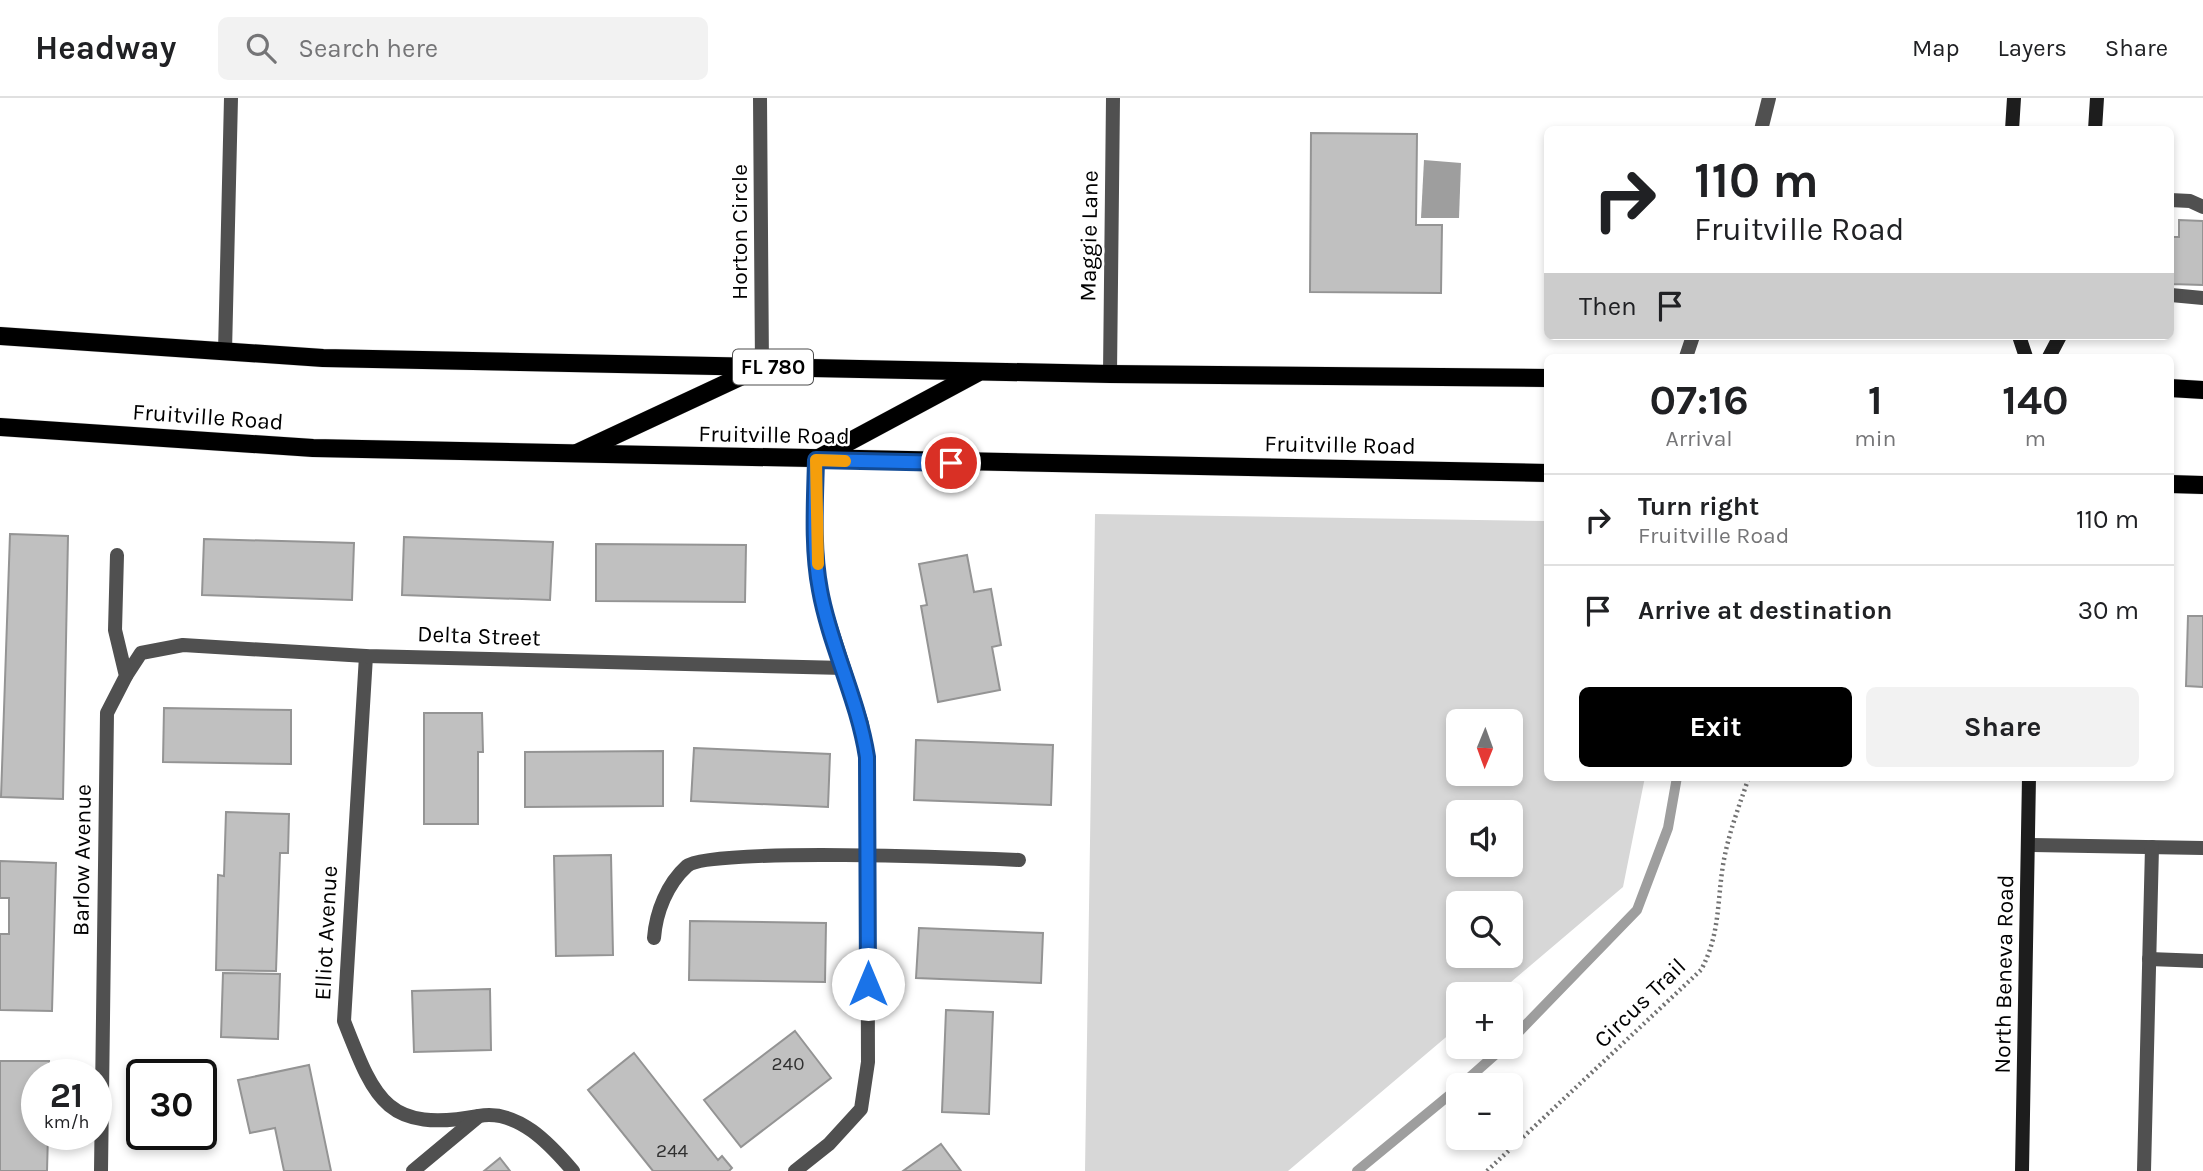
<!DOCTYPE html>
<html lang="en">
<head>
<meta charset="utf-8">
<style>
  body { margin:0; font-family:Karla,sans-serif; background:#f2f2f2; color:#202124; height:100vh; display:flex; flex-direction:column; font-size:26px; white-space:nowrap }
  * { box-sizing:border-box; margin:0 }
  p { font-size:23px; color:#757577 }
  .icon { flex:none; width:38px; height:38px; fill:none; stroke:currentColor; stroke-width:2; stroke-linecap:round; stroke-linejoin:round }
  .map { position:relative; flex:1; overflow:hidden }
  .details { position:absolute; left:1544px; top:256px; width:630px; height:427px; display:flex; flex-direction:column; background:#fff; border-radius:10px; box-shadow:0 4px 10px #0003 }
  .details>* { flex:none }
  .guide { position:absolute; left:1544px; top:28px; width:630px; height:214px; border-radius:10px; box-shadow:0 4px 10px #0003; background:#fff; color:#202124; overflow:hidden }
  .needle { width:46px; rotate:181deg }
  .controls { position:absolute; left:1446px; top:611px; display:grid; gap:14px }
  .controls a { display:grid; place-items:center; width:77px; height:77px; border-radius:10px; background:#fff; box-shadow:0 4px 10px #0003; font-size:35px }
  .speed { position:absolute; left:21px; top:961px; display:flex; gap:14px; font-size:35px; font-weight:700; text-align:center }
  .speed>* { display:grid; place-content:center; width:91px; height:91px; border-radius:50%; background:#fff; box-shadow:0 4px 10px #0003; line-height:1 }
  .speed small { font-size:18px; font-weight:400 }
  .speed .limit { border:4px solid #111; border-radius:10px; background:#fff; color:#111 }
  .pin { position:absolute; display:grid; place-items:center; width:60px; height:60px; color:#fff; margin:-30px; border:4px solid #fff; border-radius:50%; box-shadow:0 2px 7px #0007 }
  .me { position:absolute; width:77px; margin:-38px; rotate:0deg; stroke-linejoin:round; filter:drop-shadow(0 0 5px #0008) }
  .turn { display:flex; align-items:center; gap:24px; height:147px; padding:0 35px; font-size:32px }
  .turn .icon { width:91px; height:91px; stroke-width:2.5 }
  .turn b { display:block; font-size:49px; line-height:60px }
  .then { display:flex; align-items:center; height:66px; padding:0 35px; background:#0003; gap:14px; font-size:26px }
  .eta { display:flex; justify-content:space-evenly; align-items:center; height:119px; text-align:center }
  .eta b { font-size:42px; font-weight:700; line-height:49px }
  .primary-button { display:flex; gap:14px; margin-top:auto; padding:14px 35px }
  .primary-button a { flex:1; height:80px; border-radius:10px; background:#000; color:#fff; font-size:28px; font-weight:700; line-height:80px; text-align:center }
  .primary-button a+a { background:#f2f2f2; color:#202124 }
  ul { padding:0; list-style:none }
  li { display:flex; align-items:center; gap:21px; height:91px; padding:0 35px; border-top:2px solid #e0e0e0 }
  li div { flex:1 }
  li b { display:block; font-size:26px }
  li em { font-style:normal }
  header { display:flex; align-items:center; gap:42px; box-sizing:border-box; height:98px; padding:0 35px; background:#fff; border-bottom:2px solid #e0e0e0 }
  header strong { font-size:33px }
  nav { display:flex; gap:38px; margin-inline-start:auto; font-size:24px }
  .search { width:490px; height:63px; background:#f2f2f2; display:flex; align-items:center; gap:18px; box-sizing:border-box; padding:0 24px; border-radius:10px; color:#757577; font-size:26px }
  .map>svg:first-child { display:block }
  .green { fill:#d7d7d7; fill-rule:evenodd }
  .water { fill:#9e9e9e }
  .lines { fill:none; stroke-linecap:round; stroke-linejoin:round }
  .stream { stroke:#9e9e9e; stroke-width:10 }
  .building { fill:#c0c0c0; stroke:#949494; stroke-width:2 }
  .primary-casing { stroke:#dbdbdb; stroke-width:19 }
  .path { stroke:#727272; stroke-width:4.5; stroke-dasharray:2 3.5; stroke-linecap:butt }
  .service { stroke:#505050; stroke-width:14 }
  .minor { stroke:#505050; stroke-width:14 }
  .secondary { stroke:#1d1d1d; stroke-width:14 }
  .primary { stroke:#000; stroke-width:18 }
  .route-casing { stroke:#114b97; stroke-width:18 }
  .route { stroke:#1a73e8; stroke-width:12 }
  .slow { stroke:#f59e0b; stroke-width:12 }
  .labels { text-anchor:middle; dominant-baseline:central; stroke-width:5; stroke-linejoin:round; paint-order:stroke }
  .number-label { font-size:19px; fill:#303030 }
  .shield { fill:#fff; stroke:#4c4c4c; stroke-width:2 }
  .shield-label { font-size:21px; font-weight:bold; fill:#000 }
  .street-label { font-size:23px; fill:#000; stroke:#fff }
</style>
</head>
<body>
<header>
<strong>Headway</strong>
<div class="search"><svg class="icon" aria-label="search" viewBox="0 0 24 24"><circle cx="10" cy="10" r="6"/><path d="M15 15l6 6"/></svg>Search here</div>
<nav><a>Map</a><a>Layers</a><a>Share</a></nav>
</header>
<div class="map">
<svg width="2203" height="1073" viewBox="0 0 2203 1073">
  <rect width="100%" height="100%" fill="#fff"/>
  <path class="green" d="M1095 416 1547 423V679H1645L1623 789 1497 896H1458V929L1288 1073H1085ZM1510 623V676H1458V623ZM1510 714V766H1458V714ZM1458 805H1510V858H1458Z"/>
  <polygon class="water" points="1424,62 1461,65 1459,120 1421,120"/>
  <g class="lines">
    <g class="stream">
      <polyline points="1510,943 1637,812 1668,730 1677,679"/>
      <polyline points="1461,987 1505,948"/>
      <polyline points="1357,1073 1458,990"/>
    </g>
  </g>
  <g class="building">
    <polygon points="1311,35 1417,36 1416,127 1442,127 1441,195 1310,194"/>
    <polygon points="2179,122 2203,123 2203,187 2171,186 2170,226 2170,139 2179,139"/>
    <polygon points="10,436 68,438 63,701 1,699"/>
    <polygon points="404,439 553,444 550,502 402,497"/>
    <polygon points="204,441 354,445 352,502 202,497"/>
    <polygon points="596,446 746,447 745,504 596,503"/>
    <polygon points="967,457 974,494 991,491 1001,547 992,549 1000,592 938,604 921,508 927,507 919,466"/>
    <polygon points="2188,518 2203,518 2203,589 2186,588"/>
    <polygon points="164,610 291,612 291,666 163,664"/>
    <polygon points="424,615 482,615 483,654 478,654 478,726 424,726"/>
    <polygon points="916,642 1053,647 1051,707 914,702"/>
    <polygon points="694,650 830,656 828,709 691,703"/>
    <polygon points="663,653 663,708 525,709 525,654"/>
    <polygon points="226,714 289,716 288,755 280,755 276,873 216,872 218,777 224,778"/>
    <polygon points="611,757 613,857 556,858 554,758"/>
    <polygon points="0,763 56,765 52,913 0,912 0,836 9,836 9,800 0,800"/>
    <polygon points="690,823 826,825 825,884 689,882"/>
    <polygon points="919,830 1043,835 1041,885 916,880"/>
    <polygon points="223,875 280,876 278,941 221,939"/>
    <polygon points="490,891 491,952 414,954 412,893"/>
    <polygon points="946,912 993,914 989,1016 942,1014"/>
    <polygon points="795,933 831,980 741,1049 704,1002"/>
    <polygon points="634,955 718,1062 722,1058 732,1070 729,1073 653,1073 588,992"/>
    <polygon points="0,963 49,963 48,976 37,976 37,1036 48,1036 47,1073 0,1073"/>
    <polygon points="309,967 331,1073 284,1073 275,1030 250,1035 238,982"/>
    <polygon points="941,1046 961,1073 903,1073"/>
    <polygon points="500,1060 510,1073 484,1073"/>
  </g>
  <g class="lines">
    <g class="primary-casing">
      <g id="primary">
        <polyline points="0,238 323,260 1110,276 1547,280"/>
        <polyline points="2170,290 2203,292"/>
        <polyline points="0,329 313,350 1547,375"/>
        <polyline points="577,355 757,271"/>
        <polyline points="817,361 977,275"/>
        <polyline points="2170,386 2203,387"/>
      </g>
    </g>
    <path class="path" d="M1487 1073 1701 872C1720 837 1717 805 1723 767 1728 737 1739 708 1749 679"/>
    <g class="service">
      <polyline points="2170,102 2190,103 2203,109"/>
      <polyline points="2171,197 2203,200"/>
      <polyline points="1110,276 1113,0"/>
      <polyline points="2028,747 2203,750"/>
      <polyline points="2149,861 2203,863"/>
      <polyline points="2144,1073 2152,749"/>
    </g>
    <g class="minor">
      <polyline points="760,0 762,269"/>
      <polyline points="1761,32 1769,0"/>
      <polyline points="225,254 231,0"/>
      <polyline points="1686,259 1693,238"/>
      <path d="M366 558 344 923C375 1002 386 1035 479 1018"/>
      <polyline points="126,578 141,555 183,547 366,558 844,570"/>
      <path d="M654 840C656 814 667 786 687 768 709 749 974 760 1019 762"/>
      <polyline points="101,1073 107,615 126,578 115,532 117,457"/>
      <path d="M413 1073 479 1018C518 1011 550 1046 573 1073"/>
      <polyline points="795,1073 829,1046 861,1011 868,964 867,659 862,626 819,492 815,417 816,362"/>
    </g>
    <g class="secondary">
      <polyline points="2012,32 2014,0"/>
      <polyline points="2095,32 2097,0"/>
      <polyline points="2019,238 2026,259"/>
      <polyline points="2049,259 2060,238"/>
      <polyline points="2022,1073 2029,679"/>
    </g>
    <use href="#primary" class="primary"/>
  </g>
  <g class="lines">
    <g class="route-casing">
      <path id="route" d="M868 886 867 659C858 601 830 548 820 492 812 450 815 404 816 362L951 365"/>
    </g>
    <use href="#route" class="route"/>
    <polyline class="slow" points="818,466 816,362 845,363"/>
  </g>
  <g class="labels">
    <g class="number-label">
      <text x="788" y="966">240</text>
      <text x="672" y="1053">244</text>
    </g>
    <rect class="shield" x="733" y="251.5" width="80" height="35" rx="5"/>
    <g class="shield-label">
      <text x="773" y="269">FL 780</text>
    </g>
    <g class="street-label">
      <text transform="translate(739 134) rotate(-90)">Horton Circle</text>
      <text transform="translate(1089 138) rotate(-89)">Maggie Lane</text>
      <text transform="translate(208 319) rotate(4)">Fruitville Road</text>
      <text transform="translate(774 337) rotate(1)">Fruitville Road</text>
      <text transform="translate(1340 347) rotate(1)">Fruitville Road</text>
      <text transform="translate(479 538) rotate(2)">Delta Street</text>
      <text transform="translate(82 762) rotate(-89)">Barlow Avenue</text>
      <text transform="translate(326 835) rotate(-87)">Elliot Avenue</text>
      <text transform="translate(2004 876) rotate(-89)">North Beneva Road</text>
      <text transform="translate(1640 905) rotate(-44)">Circus Trail</text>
    </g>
  </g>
</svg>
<div class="controls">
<a><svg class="needle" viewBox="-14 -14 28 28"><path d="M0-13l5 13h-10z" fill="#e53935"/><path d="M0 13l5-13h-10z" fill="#757577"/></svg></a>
<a><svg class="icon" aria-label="sound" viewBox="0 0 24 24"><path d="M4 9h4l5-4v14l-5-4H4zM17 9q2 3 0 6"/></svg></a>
<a><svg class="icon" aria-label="search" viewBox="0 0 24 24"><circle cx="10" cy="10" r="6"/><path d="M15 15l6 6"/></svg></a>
<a>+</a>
<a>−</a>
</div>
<div class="speed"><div>21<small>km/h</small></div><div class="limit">30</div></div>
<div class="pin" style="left:951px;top:365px;background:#d93025"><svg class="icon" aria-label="arrive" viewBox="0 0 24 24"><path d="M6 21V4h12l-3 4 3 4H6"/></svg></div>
<svg class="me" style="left:868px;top:886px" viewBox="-20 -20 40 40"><circle r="19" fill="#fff"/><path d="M0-13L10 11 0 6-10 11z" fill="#1a73e8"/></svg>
<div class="guide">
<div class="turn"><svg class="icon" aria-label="right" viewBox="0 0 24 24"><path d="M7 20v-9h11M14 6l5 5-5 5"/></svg><div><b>110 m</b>Fruitville Road</div></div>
<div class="then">Then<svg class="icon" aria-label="arrive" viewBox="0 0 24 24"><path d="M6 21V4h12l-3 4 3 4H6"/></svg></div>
</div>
<section class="details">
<div class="eta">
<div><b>07:16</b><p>Arrival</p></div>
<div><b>1</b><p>min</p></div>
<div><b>140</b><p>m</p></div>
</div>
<ul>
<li><svg class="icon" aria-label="right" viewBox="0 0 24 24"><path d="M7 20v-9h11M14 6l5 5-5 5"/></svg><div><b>Turn right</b><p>Fruitville Road</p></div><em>110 m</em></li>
<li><svg class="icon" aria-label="arrive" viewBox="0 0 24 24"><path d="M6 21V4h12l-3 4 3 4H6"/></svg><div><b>Arrive at destination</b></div><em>30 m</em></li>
</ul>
<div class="primary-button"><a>Exit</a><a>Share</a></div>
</section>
</div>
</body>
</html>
